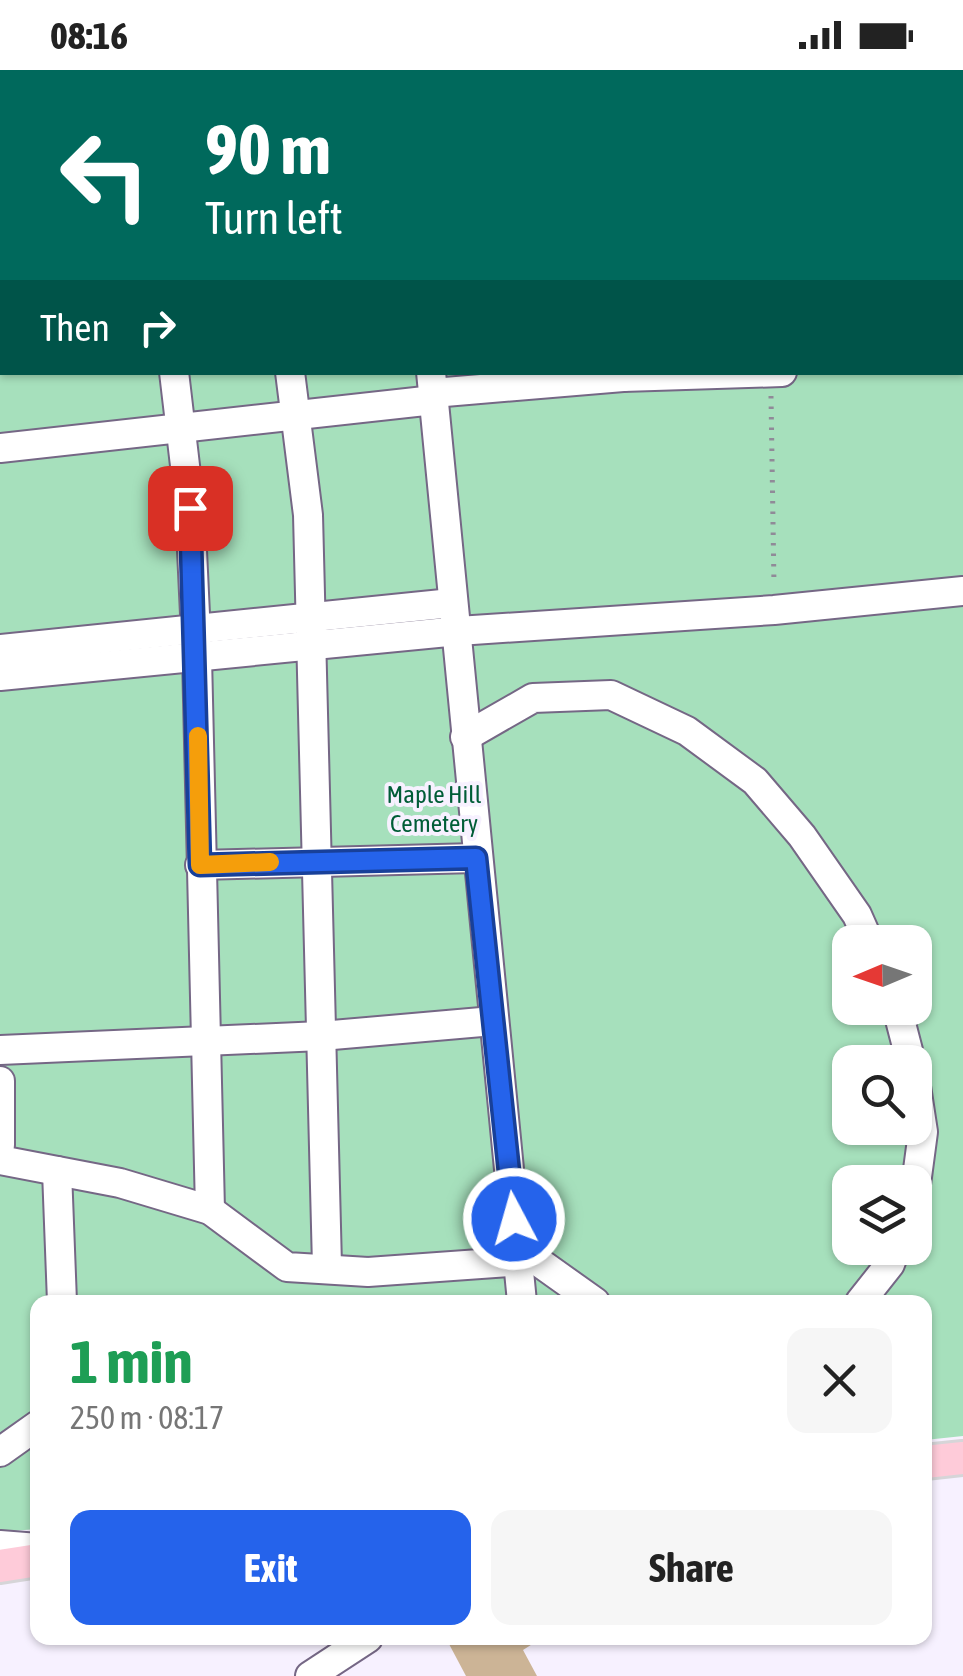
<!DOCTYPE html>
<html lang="en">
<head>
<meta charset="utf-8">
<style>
  body { margin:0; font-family:"Asap Condensed",sans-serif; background:#f6f6f6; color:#222; height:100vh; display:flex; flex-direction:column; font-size:38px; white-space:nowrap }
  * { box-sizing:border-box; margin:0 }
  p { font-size:32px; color:#767676 }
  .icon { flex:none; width:55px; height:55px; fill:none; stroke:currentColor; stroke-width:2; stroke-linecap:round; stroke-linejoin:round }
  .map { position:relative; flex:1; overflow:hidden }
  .details { position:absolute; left:30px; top:1225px; width:902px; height:350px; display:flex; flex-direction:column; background:#fff; border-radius:20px; box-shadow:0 2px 8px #0004 }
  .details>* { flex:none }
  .hud { position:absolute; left:0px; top:0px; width:965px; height:305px; box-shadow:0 2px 8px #0004; background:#00695c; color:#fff; overflow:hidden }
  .needle { width:65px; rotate:268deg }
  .controls { position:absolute; left:832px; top:855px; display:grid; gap:20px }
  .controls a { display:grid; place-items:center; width:100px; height:100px; border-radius:20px; background:#fff; box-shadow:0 2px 8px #0004; font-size:50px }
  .pin { position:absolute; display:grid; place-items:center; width:85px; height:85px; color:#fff; margin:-42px; border-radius:20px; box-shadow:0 5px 15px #0006 }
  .me { position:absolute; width:110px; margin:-55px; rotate:354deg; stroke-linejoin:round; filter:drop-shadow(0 0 8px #0008) }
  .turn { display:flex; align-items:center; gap:35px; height:210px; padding:0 40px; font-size:45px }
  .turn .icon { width:130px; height:130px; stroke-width:2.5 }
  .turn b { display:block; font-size:70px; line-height:85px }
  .then { display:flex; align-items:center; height:95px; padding:0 40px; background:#0003; gap:20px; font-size:38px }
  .round { display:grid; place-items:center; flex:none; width:105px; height:105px; border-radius:20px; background:#f6f6f6 }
  .headline { display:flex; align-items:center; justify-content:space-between; height:170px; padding:0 40px }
  h1 { font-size:60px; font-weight:700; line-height:75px; color:#1e9e55 }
  .primary-button { display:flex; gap:20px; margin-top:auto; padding:20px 40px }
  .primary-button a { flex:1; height:115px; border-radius:20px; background:#2563eb; color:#fff; font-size:40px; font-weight:700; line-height:115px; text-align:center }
  .primary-button a+a { background:#f6f6f6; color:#222 }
  .status { display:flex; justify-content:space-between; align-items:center; height:70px; padding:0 50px; background:#fff; direction:ltr }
  .status svg { height:28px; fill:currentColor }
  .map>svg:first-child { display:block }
  .green { fill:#a6e0bc; fill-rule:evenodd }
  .building { fill:#ccb496 }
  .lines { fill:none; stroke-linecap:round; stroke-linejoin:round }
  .minor-casing { stroke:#756785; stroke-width:32 }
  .major-casing { stroke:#d6d5d8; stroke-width:38 }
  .path { stroke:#908a98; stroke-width:5; stroke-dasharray:2.5 8; stroke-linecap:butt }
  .minor { stroke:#fff; stroke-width:28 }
  .major { stroke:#fecbd9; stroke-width:32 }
  .route-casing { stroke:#184099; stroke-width:25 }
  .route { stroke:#2563eb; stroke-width:18 }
  .slow { stroke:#f59e0b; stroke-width:18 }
  .labels { text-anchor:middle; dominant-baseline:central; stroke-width:8; stroke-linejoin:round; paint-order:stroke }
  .park-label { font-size:25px; fill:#005d37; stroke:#f7f1ff }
</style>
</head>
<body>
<div class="status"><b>08:16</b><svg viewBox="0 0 49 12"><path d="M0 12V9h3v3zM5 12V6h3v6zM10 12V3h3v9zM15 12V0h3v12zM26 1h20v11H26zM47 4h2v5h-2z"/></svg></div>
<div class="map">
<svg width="963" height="1606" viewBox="0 0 963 1606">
  <rect width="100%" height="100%" fill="#f7f1ff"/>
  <path class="green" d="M0 0H963V1366L925 1370V1232H38L37 1459 0 1462ZM2 2H962V302H2ZM850 872H915V938H850ZM850 992H915V1058H850ZM850 1112H915V1178H850Z"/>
  <polygon class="building" points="461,1568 530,1568 534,1573 523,1580 537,1606 466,1606 449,1574"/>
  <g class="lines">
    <g class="minor-casing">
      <g id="minor">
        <polyline points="145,0 146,2"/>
        <polyline points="260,0 260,2"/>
        <polyline points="403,0 404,2"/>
        <polyline points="622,0 622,2"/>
        <polyline points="933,0 933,2"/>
        <polyline points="0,155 2,155"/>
        <polyline points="174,302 190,438 197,587 210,1140"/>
        <polyline points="290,302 308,445 327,1196"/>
        <polyline points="431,302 522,1232"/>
        <polyline points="623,302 623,307 782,302"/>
        <polyline points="433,323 623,307"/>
        <polyline points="0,378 434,330"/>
        <polyline points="0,579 452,533"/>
        <polyline points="0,606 458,561 774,540 963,521"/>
        <polyline points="465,667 533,628 611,625 687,661 755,711 802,766 857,845 869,872"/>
        <polyline points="200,795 476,788"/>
        <polyline points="897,938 911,992"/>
        <polyline points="0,980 321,966 493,951"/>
        <polyline points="915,1010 923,1062 915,1122"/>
        <polyline points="0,1011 0,1075"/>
        <polyline points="0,1090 120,1113 210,1140 287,1197 368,1202 536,1190 595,1232"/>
        <polyline points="57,1101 62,1232"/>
        <polyline points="860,1232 890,1194 896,1178"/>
        <polyline points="0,1382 38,1355"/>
        <polyline points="0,1475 38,1478"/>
        <polyline points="310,1606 368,1568"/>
      </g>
    </g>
    <g class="major-casing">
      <g id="major">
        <polyline points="925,1392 963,1388"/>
        <polyline points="0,1496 38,1490"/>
      </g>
    </g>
    <g class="path">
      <polyline points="782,0 782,2"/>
      <polyline points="771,326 774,515"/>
    </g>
    <use href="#minor" class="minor"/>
    <use href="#major" class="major"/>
  </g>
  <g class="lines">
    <g class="route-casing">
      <polyline id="route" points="190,438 200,795 476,788 514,1149"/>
    </g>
    <use href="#route" class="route"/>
    <polyline class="slow" points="198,666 200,795 270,792"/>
  </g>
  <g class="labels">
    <g class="park-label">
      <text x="434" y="724">Maple Hill<tspan x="434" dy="29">Cemetery</tspan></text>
    </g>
  </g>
</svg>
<div class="controls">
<a><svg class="needle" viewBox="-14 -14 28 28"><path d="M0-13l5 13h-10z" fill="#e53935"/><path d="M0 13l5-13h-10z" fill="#767676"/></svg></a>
<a><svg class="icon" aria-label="search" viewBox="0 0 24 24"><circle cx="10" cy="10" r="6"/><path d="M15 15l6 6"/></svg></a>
<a><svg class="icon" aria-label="layers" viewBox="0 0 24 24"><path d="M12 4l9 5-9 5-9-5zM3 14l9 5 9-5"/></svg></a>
</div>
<div class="pin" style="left:190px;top:438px;background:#d93025"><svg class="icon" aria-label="arrive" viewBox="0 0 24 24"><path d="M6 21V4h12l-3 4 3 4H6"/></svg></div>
<svg class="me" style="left:514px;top:1149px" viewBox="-20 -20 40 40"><circle r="17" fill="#2563eb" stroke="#fff" stroke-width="3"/><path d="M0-11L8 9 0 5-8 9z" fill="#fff"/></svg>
<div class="hud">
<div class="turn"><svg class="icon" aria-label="left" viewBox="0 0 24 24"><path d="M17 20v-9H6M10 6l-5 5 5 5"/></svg><div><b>90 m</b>Turn left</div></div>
<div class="then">Then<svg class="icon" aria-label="right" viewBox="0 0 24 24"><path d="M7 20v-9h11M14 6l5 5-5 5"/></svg></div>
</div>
<section class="details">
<div class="headline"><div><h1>1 min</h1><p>250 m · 08:17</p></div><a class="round"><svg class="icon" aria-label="close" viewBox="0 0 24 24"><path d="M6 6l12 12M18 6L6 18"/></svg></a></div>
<div class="primary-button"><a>Exit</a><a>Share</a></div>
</section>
</div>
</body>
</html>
